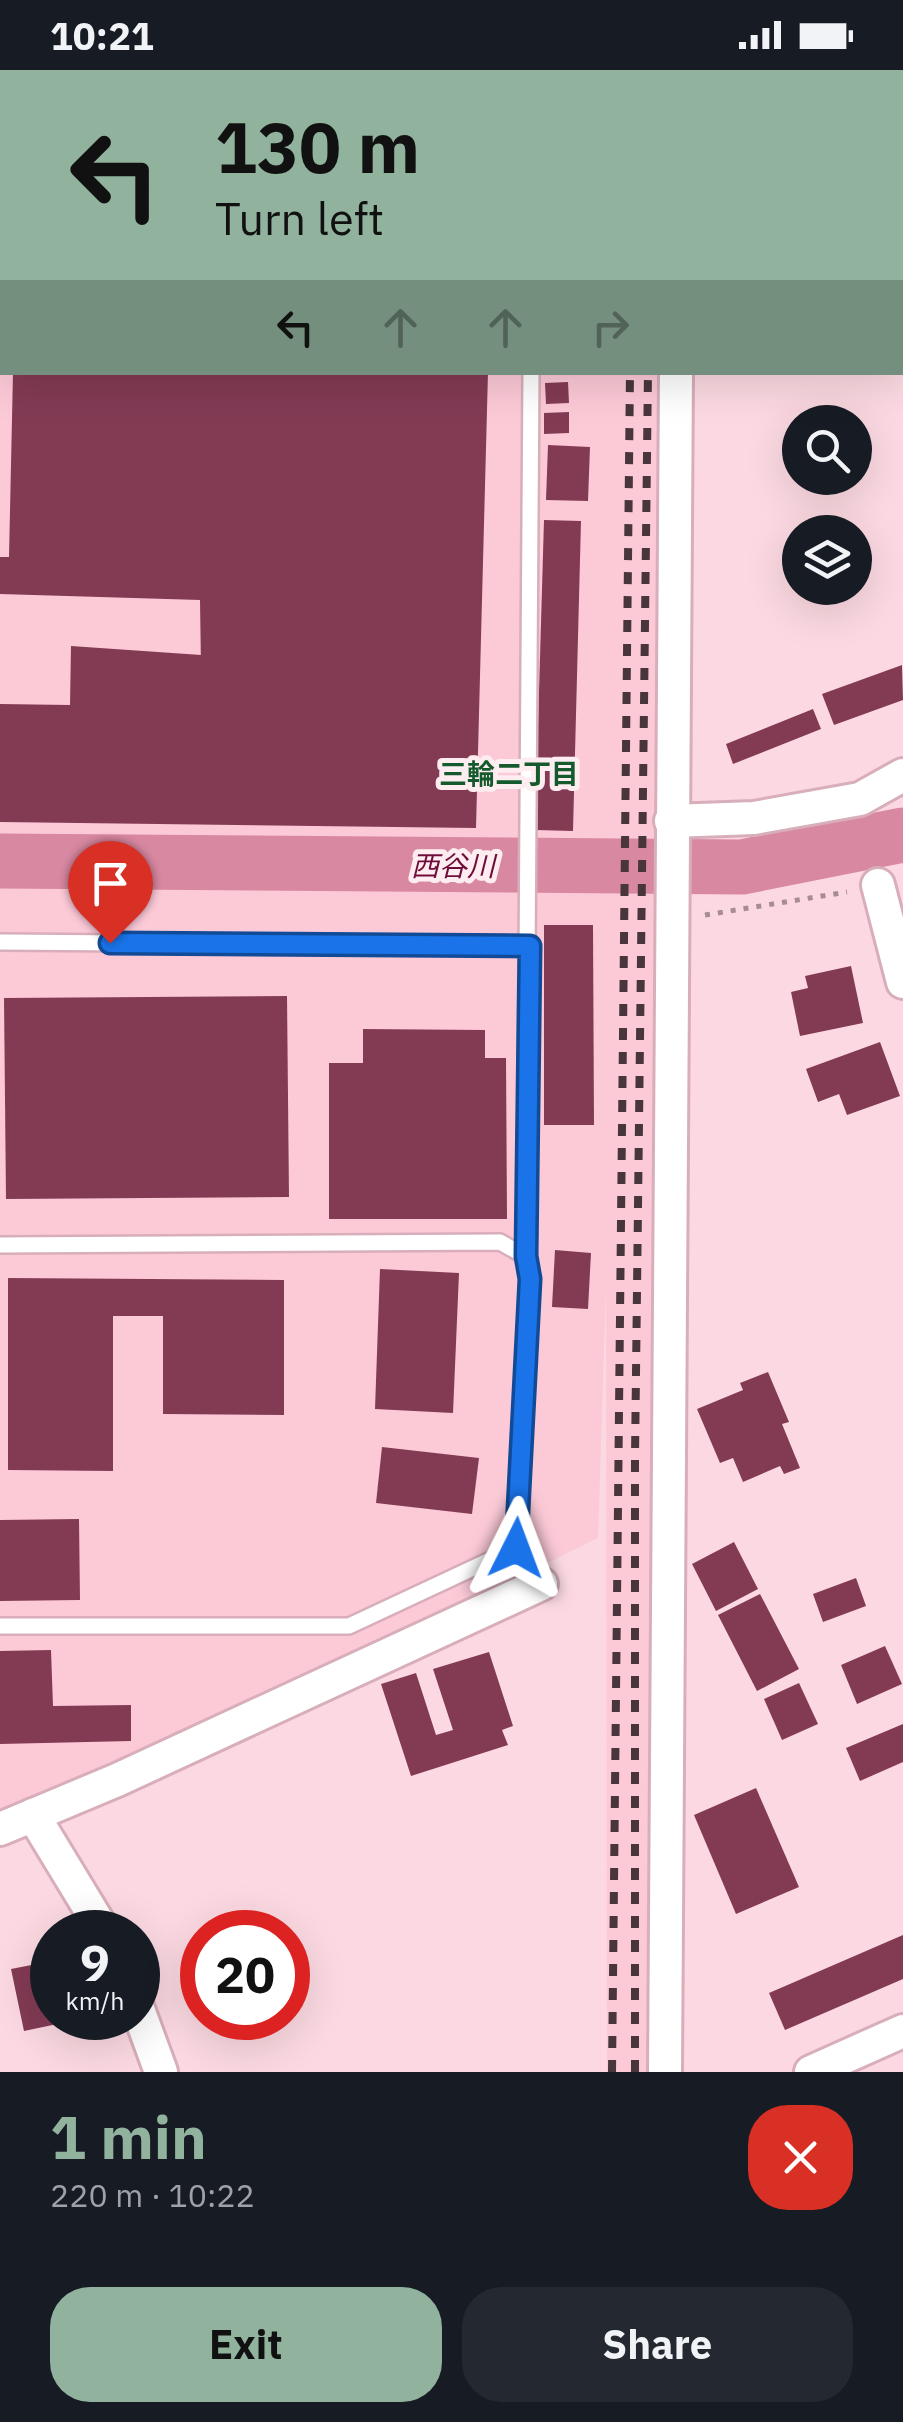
<!DOCTYPE html>
<html lang="en">
<head>
<meta charset="utf-8">
<style>
  body { margin:0; font-family:"IBM Plex Sans","Noto Sans JP",sans-serif; background:#242831; color:#f1f3f6; height:100vh; display:flex; flex-direction:column; font-size:38px; white-space:nowrap }
  * { box-sizing:border-box; margin:0 }
  p { font-size:32px; color:#9ea1a6 }
  .icon { flex:none; width:55px; height:55px; fill:none; stroke:currentColor; stroke-width:2; stroke-linecap:round; stroke-linejoin:round }
  .map { position:relative; height:2002px; overflow:hidden }
  .details { display:flex; flex-direction:column; background:#171b24; flex:1 }
  .details>* { flex:none }
  .guide { position:absolute; left:0px; top:0px; width:905px; height:305px; box-shadow:0 10px 40px #0002; background:#91b39e; color:#111; overflow:hidden }
  .fabs { position:absolute; left:782px; top:335px; display:grid; gap:20px }
  .fabs a { display:grid; place-items:center; width:90px; height:90px; border-radius:50%; background:#171b24; box-shadow:0 10px 40px #0002; font-size:50px }
  .speed { position:absolute; left:30px; top:1840px; display:flex; gap:20px; font-size:50px; font-weight:700; text-align:center }
  .speed>* { display:grid; place-content:center; width:130px; height:130px; border-radius:50%; background:#171b24; box-shadow:0 10px 40px #0002; line-height:1 }
  .speed small { font-size:25px; font-weight:400 }
  .speed .limit { border:15px solid #d22; background:#fff; color:#111 }
  .pin { position:absolute; display:grid; place-items:center; width:85px; height:85px; color:#fff; margin:-102px -42px; border-radius:50% 50% 50% 0; rotate:-45deg; box-shadow:0 0 10px #0007 }
  .pin .icon { rotate:45deg }
  .me { position:absolute; width:110px; margin:-55px; rotate:3deg; stroke-linejoin:round; filter:drop-shadow(0 0 8px #0008) }
  .turn { display:flex; align-items:center; gap:35px; height:210px; padding:0 50px; font-size:45px }
  .turn .icon { width:130px; height:130px; stroke-width:2.5 }
  .turn b { display:block; font-size:70px; line-height:85px }
  .lanes { display:flex; align-items:center; height:95px; padding:0 50px; background:#0003; justify-content:center; gap:50px; direction:ltr }
  .lanes .off { opacity:.35 }
  .round { display:grid; place-items:center; flex:none; width:105px; height:105px; border-radius:40px; background:#242831 }
  .overview { display:flex; align-items:center; justify-content:space-between; height:170px; padding:0 50px }
  h1 { font-size:60px; font-weight:700; line-height:75px; color:#91b39e }
  .action { display:flex; gap:20px; margin-top:auto; padding:20px 50px }
  .action a { flex:1; height:115px; border-radius:40px; background:#91b39e; color:#111; font-size:40px; font-weight:700; line-height:115px; text-align:center }
  .action a+a { background:#242831; color:#f1f3f6 }
  .status { display:flex; justify-content:space-between; align-items:center; height:70px; padding:0 50px; background:#171b24; direction:ltr }
  .status svg { height:28px; fill:currentColor }
  .map>svg:first-child { display:block }
  .built { fill:#fcc9d7 }
  .lines { fill:none; stroke-linecap:round; stroke-linejoin:round }
  .river { stroke:#d988a1; stroke-width:55 }
  .building { fill:#833b54 }
  .service-casing { stroke:#d7aeb9; stroke-width:20 }
  .minor-casing { stroke:#d7aeb9; stroke-width:38 }
  .path { stroke:#a88c94; stroke-width:5; stroke-dasharray:5 8; stroke-linecap:butt }
  .service { stroke:#fff; stroke-width:15 }
  .minor { stroke:#fff; stroke-width:32 }
  .rail { stroke:#48363c; stroke-width:8; stroke-dasharray:12 12; stroke-linecap:butt }
  .route-casing { stroke:#114b97; stroke-width:25 }
  .route { stroke:#1a73e8; stroke-width:18 }
  .labels { text-anchor:middle; dominant-baseline:central; stroke-width:10; stroke-linejoin:round; paint-order:stroke }
  .neighbourhood-label { font-size:28px; font-weight:bold; fill:#155a2c; stroke:#fdecf0 }
  .water-label { font-size:28px; font-style:italic; fill:#6e0d39; stroke:#fdecf0 }
</style>
</head>
<body>
<div class="status"><b>10:21</b><svg viewBox="0 0 49 12"><path d="M0 12V9h3v3zM5 12V6h3v6zM10 12V3h3v9zM15 12V0h3v12zM26 1h20v11H26zM47 4h2v5h-2z"/></svg></div>
<div class="map">
<svg width="903" height="2002" viewBox="0 0 903 2002">
  <rect width="100%" height="100%" fill="#fcd9e2"/>
  <polygon class="built" points="0,0 665,0 2,2 2,302 662,303 648,2002 607,2002 606,1218 598,1468 336,1597 0,1745"/>
  <g class="lines">
    <polyline class="river" points="0,791 742,797 903,765"/>
  </g>
  <g class="building">
    <polygon points="13,302 488,302 476,758 0,752 0,634 70,635 71,576 201,585 202,667 200,530 0,524 0,487 9,487"/>
    <polygon points="568,312 569,333 546,334 545,313"/>
    <polygon points="569,342 569,363 544,364 544,343"/>
    <polygon points="548,375 590,377 588,431 546,430"/>
    <polygon points="544,450 581,451 573,761 535,760"/>
    <polygon points="902,595 903,630 834,655 822,624"/>
    <polygon points="813,639 821,659 733,694 726,674"/>
    <polygon points="544,855 593,855 594,1055 544,1055"/>
    <polygon points="851,896 863,953 800,966 791,922 808,918 805,906"/>
    <polygon points="287,926 289,1127 6,1129 4,928"/>
    <polygon points="363,959 485,960 485,988 506,988 507,1149 329,1149 329,993 363,993"/>
    <polygon points="880,972 900,1026 847,1045 839,1024 818,1032 806,999"/>
    <polygon points="555,1180 591,1183 588,1239 552,1237"/>
    <polygon points="380,1199 459,1203 453,1343 375,1339"/>
    <polygon points="8,1208 284,1210 284,1345 163,1344 163,1246 113,1246 113,1401 8,1400"/>
    <polygon points="768,1302 789,1352 782,1354 800,1398 784,1404 780,1396 743,1412 733,1388 720,1393 697,1339 743,1320 740,1313"/>
    <polygon points="382,1377 479,1388 472,1444 376,1433"/>
    <polygon points="79,1449 80,1530 0,1531 0,1450"/>
    <polygon points="734,1472 758,1519 716,1541 692,1494"/>
    <polygon points="856,1508 866,1536 823,1552 813,1524"/>
    <polygon points="760,1524 799,1599 757,1621 718,1545"/>
    <polygon points="885,1576 902,1614 857,1634 841,1595"/>
    <polygon points="51,1580 53,1636 131,1635 131,1671 0,1674 0,1581"/>
    <polygon points="489,1582 513,1656 502,1660 508,1675 411,1706 381,1614 416,1603 436,1665 453,1660 433,1599"/>
    <polygon points="799,1613 818,1654 782,1670 764,1629"/>
    <polygon points="903,1654 903,1692 860,1711 846,1678"/>
    <polygon points="756,1718 799,1817 736,1844 694,1745"/>
    <polygon points="903,1865 903,1909 785,1960 769,1923"/>
    <polygon points="52,1891 52,1948 81,1949 24,1961 11,1899"/>
  </g>
  <g class="lines">
    <g class="service-casing">
      <g id="service">
        <polyline points="532,2 532,0"/>
        <polyline points="0,872 530,876"/>
        <polyline points="0,1175 500,1172 525,1186 530,1209 516,1478 349,1556 0,1556"/>
        <polyline points="525,1186 531,302"/>
      </g>
    </g>
    <g class="minor-casing">
      <g id="minor">
        <polyline points="680,2 680,0"/>
        <polyline points="671,751 754,748 860,729 903,705"/>
        <polyline points="878,815 903,912"/>
        <polyline points="33,1745 104,1862"/>
        <polyline points="0,1759 117,1710 541,1514"/>
        <polyline points="138,1939 161,2002"/>
        <polyline points="665,2002 676,302"/>
        <polyline points="811,2002 903,1961"/>
      </g>
    </g>
    <polyline class="path" points="705,845 847,822"/>
    <use href="#service" class="service"/>
    <use href="#minor" class="minor"/>
    <g class="rail">
      <polyline points="633,2 633,0"/>
      <polyline points="652,2 652,0"/>
      <polyline points="612,2002 630,302"/>
      <polyline points="635,2002 635,1387 648,302"/>
    </g>
  </g>
  <g class="lines">
    <g class="route-casing">
      <polyline id="route" points="110,873 530,876 526,1186 530,1209 516,1478"/>
    </g>
    <use href="#route" class="route"/>
  </g>
  <g class="labels">
    <g class="neighbourhood-label">
      <text x="509" y="703">三輪二丁目</text>
    </g>
    <g class="water-label">
      <text x="453" y="795">西谷川</text>
    </g>
  </g>
</svg>
<div class="fabs">
<a><svg class="icon" aria-label="search" viewBox="0 0 24 24"><circle cx="10" cy="10" r="6"/><path d="M15 15l6 6"/></svg></a>
<a><svg class="icon" aria-label="layers" viewBox="0 0 24 24"><path d="M12 4l9 5-9 5-9-5zM3 14l9 5 9-5"/></svg></a>
</div>
<div class="speed"><div>9<small>km/h</small></div><div class="limit">20</div></div>
<div class="pin" style="left:110px;top:873px;background:#d93025"><svg class="icon" aria-label="arrive" viewBox="0 0 24 24"><path d="M6 21V4h12l-3 4 3 4H6"/></svg></div>
<svg class="me" style="left:516px;top:1478px" viewBox="-20 -20 40 40"><path d="M0-17L14 15 0 8-14 15z" fill="#1a73e8" stroke="#fff" stroke-width="4"/></svg>
<div class="guide">
<div class="turn"><svg class="icon" aria-label="left" viewBox="0 0 24 24"><path d="M17 20v-9H6M10 6l-5 5 5 5"/></svg><div><b>130 m</b>Turn left</div></div>
<div class="lanes"><svg class="icon" aria-label="left" viewBox="0 0 24 24"><path d="M17 20v-9H6M10 6l-5 5 5 5"/></svg><svg class="icon off" aria-label="ahead" viewBox="0 0 24 24"><path d="M12 20V5M6 11l6-6 6 6"/></svg><svg class="icon off" aria-label="ahead" viewBox="0 0 24 24"><path d="M12 20V5M6 11l6-6 6 6"/></svg><svg class="icon off" aria-label="right" viewBox="0 0 24 24"><path d="M7 20v-9h11M14 6l5 5-5 5"/></svg></div>
</div>
</div>
<section class="details">
<div class="overview"><div><h1>1 min</h1><p>220 m · 10:22</p></div><a class="round" style="background:#d93025;color:#fff"><svg class="icon" aria-label="close" viewBox="0 0 24 24"><path d="M6 6l12 12M18 6L6 18"/></svg></a></div>
<div class="action"><a>Exit</a><a>Share</a></div>
</section>
</body>
</html>
